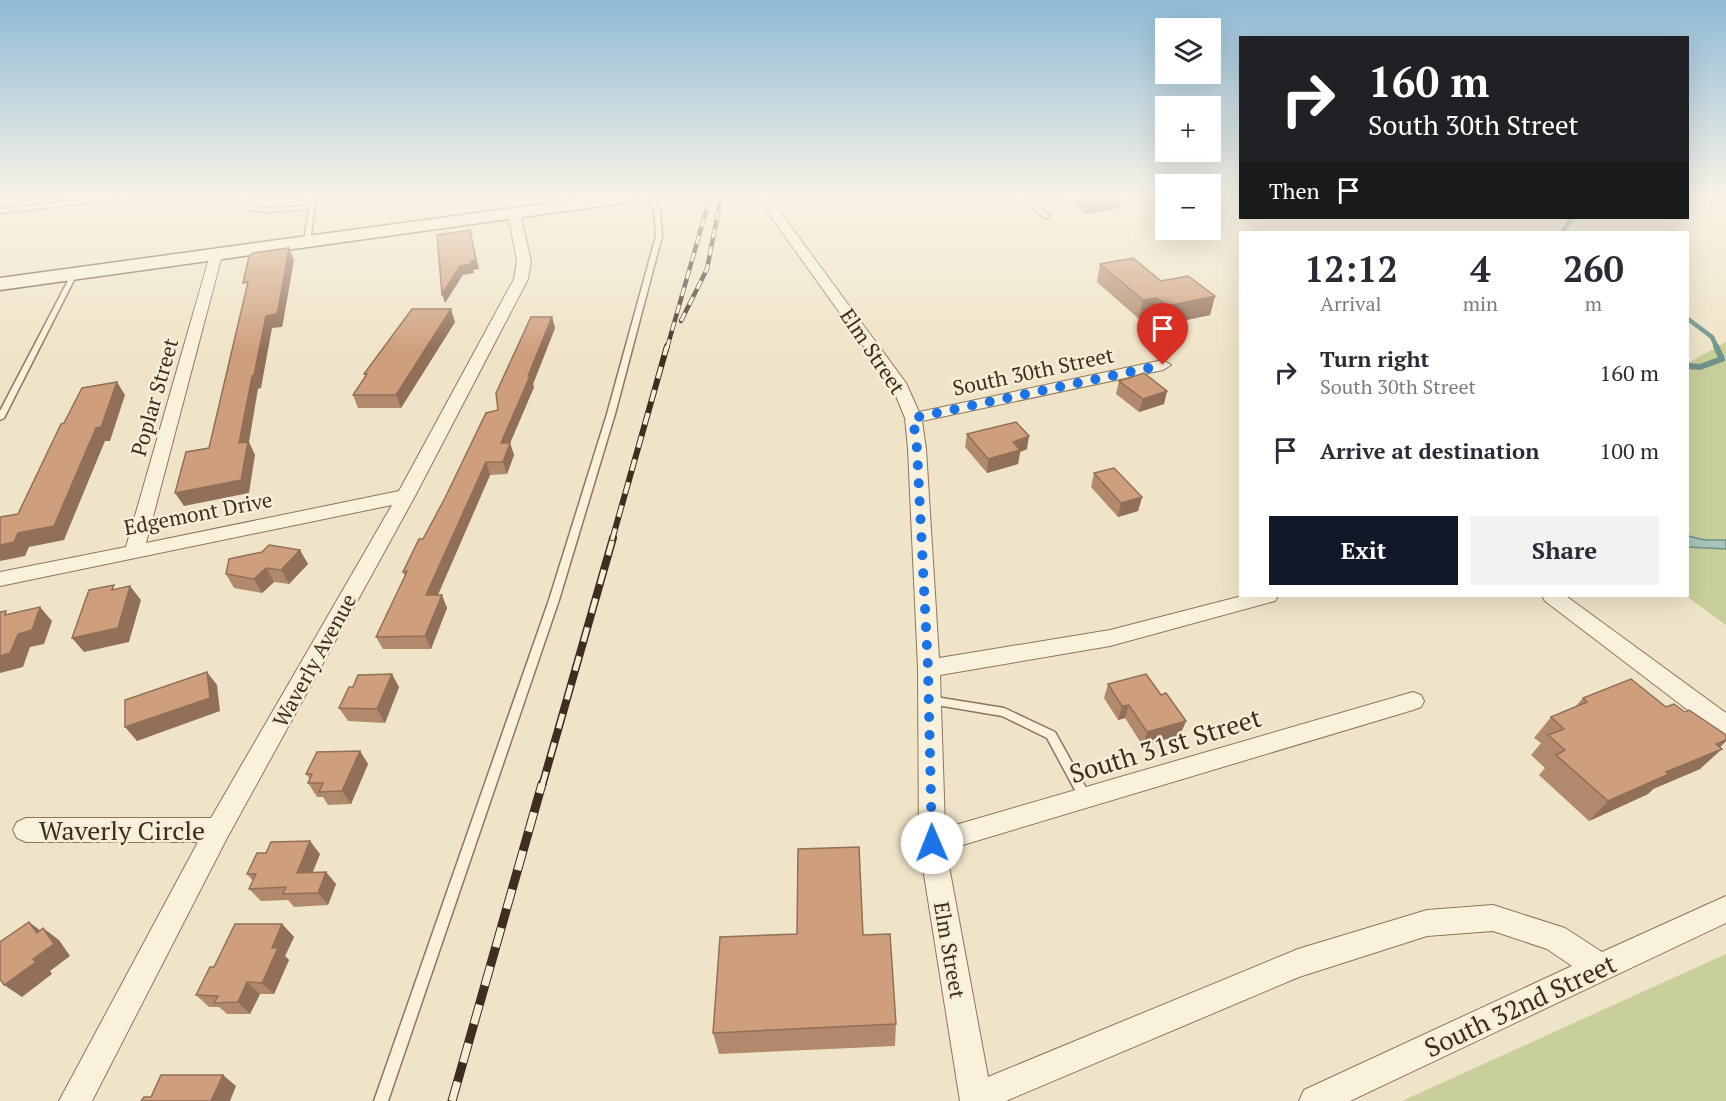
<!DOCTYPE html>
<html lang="en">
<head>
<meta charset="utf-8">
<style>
  body { margin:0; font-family:"PT Serif",serif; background:#f2f2f3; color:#2b2b33; height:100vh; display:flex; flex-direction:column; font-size:22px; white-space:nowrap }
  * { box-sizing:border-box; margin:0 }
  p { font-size:20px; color:#7c7c81 }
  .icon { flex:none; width:33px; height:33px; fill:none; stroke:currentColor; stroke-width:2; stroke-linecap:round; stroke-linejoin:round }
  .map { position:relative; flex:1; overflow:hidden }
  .details { position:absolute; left:1239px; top:231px; width:450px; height:366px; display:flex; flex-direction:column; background:#fff; border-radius:0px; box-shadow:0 6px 24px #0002 }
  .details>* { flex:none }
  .top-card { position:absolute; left:1239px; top:36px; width:450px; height:183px; border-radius:0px; box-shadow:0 6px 24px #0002; background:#202124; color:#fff; overflow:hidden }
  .fabs { position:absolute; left:1155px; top:18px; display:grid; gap:12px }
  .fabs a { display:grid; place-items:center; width:66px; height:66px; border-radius:0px; background:#fff; box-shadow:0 6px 24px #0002; font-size:30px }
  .pin { position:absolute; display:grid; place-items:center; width:51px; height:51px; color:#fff; margin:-62px -26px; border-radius:50% 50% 50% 0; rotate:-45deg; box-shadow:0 0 6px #0007 }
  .pin .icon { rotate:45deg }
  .me { position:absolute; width:66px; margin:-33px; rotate:359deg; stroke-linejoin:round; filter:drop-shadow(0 0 4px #0008) }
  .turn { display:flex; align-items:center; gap:21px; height:126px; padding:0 30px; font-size:27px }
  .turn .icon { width:78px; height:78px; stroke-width:2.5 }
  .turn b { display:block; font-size:42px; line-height:51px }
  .then { display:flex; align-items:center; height:57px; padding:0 30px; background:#0003; gap:12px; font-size:22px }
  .eta { display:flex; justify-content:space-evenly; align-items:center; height:102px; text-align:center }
  .eta b { font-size:36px; font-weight:700; line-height:42px }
  .button { display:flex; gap:12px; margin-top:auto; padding:12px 30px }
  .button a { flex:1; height:69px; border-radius:0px; background:#111827; color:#fff; font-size:24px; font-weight:700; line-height:69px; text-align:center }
  .button a+a { background:#f2f2f3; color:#2b2b33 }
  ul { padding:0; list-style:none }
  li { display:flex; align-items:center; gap:18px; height:78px; padding:0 30px }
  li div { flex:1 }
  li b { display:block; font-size:22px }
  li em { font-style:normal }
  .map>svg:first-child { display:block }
  .green { fill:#c9cf9b }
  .water { fill:#a9c4bc; stroke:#6f938a; stroke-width:1.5 }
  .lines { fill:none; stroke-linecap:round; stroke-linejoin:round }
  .stream-far1 { stroke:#6f938a; stroke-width:4.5 }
  .stream { stroke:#6f938a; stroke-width:6 }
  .lane-casing { stroke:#8d765c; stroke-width:3 }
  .street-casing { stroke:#8d765c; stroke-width:2 }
  .secondary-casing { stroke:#6f573f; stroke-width:3 }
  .lane { fill:#faf1dc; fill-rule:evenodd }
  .street { fill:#faf1dc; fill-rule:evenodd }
  .secondary { fill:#faf1dc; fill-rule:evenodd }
  .rail-far3-casing { stroke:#3d2e20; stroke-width:4.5 }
  .rail-far2-casing { stroke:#3d2e20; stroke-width:6 }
  .rail-far1-casing { stroke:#3d2e20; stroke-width:8 }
  .rail-casing { stroke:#3d2e20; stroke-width:9 }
  .rail-far3 { stroke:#f7eed8; stroke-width:3; stroke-dasharray:9; stroke-linecap:butt }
  .rail-far2 { stroke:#f7eed8; stroke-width:4; stroke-dasharray:12; stroke-linecap:butt }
  .rail-far1 { stroke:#f7eed8; stroke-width:5; stroke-dasharray:15; stroke-linecap:butt }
  .rail { stroke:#f7eed8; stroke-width:7; stroke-dasharray:20; stroke-linecap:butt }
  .wall { fill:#b2896c }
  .shaded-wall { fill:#916f58 }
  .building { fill:#cf9f7d; stroke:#916f58; stroke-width:1.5 }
  .route { stroke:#1a73e8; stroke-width:10; stroke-dasharray:0 18 }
  .labels { text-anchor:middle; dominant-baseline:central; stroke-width:5; stroke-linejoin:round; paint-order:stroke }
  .street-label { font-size:21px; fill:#3d2e20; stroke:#f7eed8 }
  .near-street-label { font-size:26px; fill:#3d2e20; stroke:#f7eed8 }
</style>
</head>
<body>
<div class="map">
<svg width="1726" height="1101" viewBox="0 0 1726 1101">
  <rect width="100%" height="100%" fill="#f0e4c8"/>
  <g class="green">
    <polygon points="1726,342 1726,625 1686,596 1688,363"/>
    <polygon points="1726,954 1726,1101 1402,1101"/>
  </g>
  <polygon class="water" points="1688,536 1705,540 1726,540 1726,549 1688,547"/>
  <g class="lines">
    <g class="stream-far1">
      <polyline points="1562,232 1572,218"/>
      <polyline points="1688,319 1712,337 1717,348"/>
    </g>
    <polyline class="stream" points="1688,366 1700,367 1722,359 1716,346"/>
    <g class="lane-casing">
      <g id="lane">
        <polygon points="107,197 125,197 122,199 0,213 0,209"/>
        <polygon points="240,197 246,197 253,207 266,208 309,206 310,197 316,197 310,242 307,244 304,242 309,209 266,212 251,210 249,209"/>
        <polygon points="647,197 653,197 660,210 662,236 615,414 559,600 388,1101 374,1101 549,600 607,414 656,236 654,210"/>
        <polygon points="1021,197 1027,197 1049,216 1049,218 1045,218"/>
        <polygon points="72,273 77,274 4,418 0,420 0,411"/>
        <polygon points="929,696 1004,708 1055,732 1090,795 1092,799 1090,803 1086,804 1082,803 1047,738 1002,716 925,703 924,700 925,697"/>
      </g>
    </g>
    <g class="street-casing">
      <g id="street">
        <polygon points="757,197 769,197 906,383 919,412 1163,360 1171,365 1163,370 922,421 926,449 939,658 1110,630 1242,596 1278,596 1275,601 1110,646 940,675 945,828 1413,692 1421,695 1424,701 1421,707 1413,710 946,850 988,1077 1298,949 1427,910 1493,905 1565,928 1602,952 1726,896 1726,923 1350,1101 1299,1101 1304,1090 1572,966 1547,949 1493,931 1427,936 1299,977 1006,1101 960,1101 919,843 918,668 908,449 905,418 892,386"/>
        <polygon points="514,209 520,213 531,261 528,279 415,496 227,838 92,1101 59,1101 198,842 26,842 17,838 13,830 17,822 26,818 211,818 392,505 0,586 0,572 126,547 210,255 216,251 222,255 146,543 399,491 514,279 517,261 508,213"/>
        <polygon points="1542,596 1566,596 1726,713 1726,736 1718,733 1545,601"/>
      </g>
    </g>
    <g class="secondary-casing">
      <polygon id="secondary" points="594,197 638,197 630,202 0,290 0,278"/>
    </g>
    <use href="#lane" class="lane"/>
    <use href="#street" class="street"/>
    <use href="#secondary" class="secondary"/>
    <g class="rail-far3-casing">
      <g id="rail-far3">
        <polyline points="681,321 707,269 721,197"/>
        <polyline points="667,348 710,197"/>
      </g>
    </g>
    <g class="rail-far2-casing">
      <polyline id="rail-far2" points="612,540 667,346"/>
    </g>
    <g class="rail-far1-casing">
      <polyline id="rail-far1" points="542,786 613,538"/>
    </g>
    <g class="rail-casing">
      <polyline id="rail" points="452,1101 542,784"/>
    </g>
    <use href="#rail-far3" class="rail-far3"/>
    <use href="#rail-far2" class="rail-far2"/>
    <use href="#rail-far1" class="rail-far1"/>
    <use href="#rail" class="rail"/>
  </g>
  <g class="wall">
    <polygon points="1063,197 1122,197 1120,208 1085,214"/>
    <polygon points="1100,264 1215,296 1210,315 1163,325 1153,316 1139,319 1097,282"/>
    <polygon points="552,317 555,328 533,384 534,387 510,443 514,455 507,474 490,475 438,595 447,608 431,649 383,649 376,637 405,576 403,572 423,539"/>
    <polygon points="455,322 401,408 358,408 353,395 366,377 364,374"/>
    <polygon points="1119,381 1167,391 1164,404 1139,412 1116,394"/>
    <polygon points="967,434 1027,449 1020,452 1018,464 987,473 965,447"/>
    <polygon points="1094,473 1142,497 1138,511 1118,517 1091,487"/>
    <polygon points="229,559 308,564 289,584 274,582 262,593 234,588 226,574"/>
    <polygon points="1108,684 1161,695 1186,721 1180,735 1143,746 1125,718 1118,720 1104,698"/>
    <polygon points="399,687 385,723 348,721 339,708"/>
    <polygon points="1583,698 1666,707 1685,712 1726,735 1726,741 1700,769 1653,789 1648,794 1589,821 1539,775 1545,768 1531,755 1541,743 1534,738 1551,717 1575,707"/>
    <polygon points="360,751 368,764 351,804 328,805 323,797 317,797 308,783 310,779 306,774"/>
    <polygon points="320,854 313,872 326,872 336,884 328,905 294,907 288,900 261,901 249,889 253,881 247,874"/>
    <polygon points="282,924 294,937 285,956 289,960 274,994 260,994 250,1014 227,1014 219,1007 209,1007 196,995 214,967"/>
    <polygon points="863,935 896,1024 895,1046 719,1054 713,1033"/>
  </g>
  <g class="shaded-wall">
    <polygon points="1087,197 1122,197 1120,208 1085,214"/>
    <polygon points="470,230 479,269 473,270 474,273 463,275 445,303 442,294"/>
    <polygon points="289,248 294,260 283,323 282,327 272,328 261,388 258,389 249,442 255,455 249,493 184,506 175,493 239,443 252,376 266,316"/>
    <polygon points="1215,296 1210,315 1163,325 1167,306"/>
    <polygon points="1157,298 1153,316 1139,319 1143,300"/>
    <polygon points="451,309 455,322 401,408 396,395"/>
    <polygon points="552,317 555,328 533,384 534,387 505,455 501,443"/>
    <polygon points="117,382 125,395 110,441 105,441 64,540 29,547 25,556 0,561 0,545 18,533"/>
    <polygon points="1167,391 1164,404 1139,412 1143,399"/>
    <polygon points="1029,436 1027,449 1020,452 1018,464 987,473 988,459 1013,442"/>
    <polygon points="510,443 514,455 507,474 503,462"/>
    <polygon points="486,462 490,475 432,608 426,595"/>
    <polygon points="1142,497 1138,511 1118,517 1121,503"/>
    <polygon points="300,550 308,564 289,584 281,570"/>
    <polygon points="266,568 274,582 262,593 254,579"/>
    <polygon points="130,586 141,600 129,642 84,652 72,638"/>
    <polygon points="442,595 447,608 431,649 425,636"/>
    <polygon points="40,607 52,621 44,644 30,647 23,667 0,673 0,656"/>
    <polygon points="207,672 217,685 220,711 137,741 125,727"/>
    <polygon points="392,674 399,687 385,723 377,709"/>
    <polygon points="1129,705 1125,718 1118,720 1122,706"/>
    <polygon points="1186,721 1180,735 1143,746 1147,732"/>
    <polygon points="1726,740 1726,741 1715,751 1722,749 1700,769 1653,789 1648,794 1589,821 1608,801 1666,772"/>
    <polygon points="360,751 368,764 351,804 342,791"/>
    <polygon points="310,841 320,854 307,885 297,873"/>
    <polygon points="326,872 336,884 328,905 318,893"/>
    <polygon points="29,922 45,934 43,928 59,940 70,956 50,971 52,974 22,997 4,985 37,933"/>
    <polygon points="282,924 294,937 285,956 289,960 274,994 262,983 272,948"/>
    <polygon points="247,982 260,994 250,1014 238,1002"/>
    <polygon points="223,1075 236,1086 230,1101 211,1101"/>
  </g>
  <g class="building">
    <polygon points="470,230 476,260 471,261 471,264 460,266 442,294 437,235"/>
    <polygon points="289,248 278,310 276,314 266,316 254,375 252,376 239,443 248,442 241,480 175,493 186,452 209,448 248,282 243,283 249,256 253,253"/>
    <polygon points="1133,258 1161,281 1188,276 1215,296 1167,306 1157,298 1143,300 1100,264"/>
    <polygon points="412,309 451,309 396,395 353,395 367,374 364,374"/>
    <polygon points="531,317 552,317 528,376 530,376 501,443 510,443 503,462 486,462 426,595 442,595 425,636 376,637 405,576 407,571 403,572 419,539 423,539 444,500 486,413 498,410 496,393"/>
    <polygon points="1144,373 1167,391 1143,399 1119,381"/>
    <polygon points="117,382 101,427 96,428 54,526 18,533 14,542 0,545 0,517 18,514 61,424 64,423 82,388"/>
    <polygon points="1016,422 1029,436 1013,442 1020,450 988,459 967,434"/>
    <polygon points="1114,468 1142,497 1121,503 1094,473"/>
    <polygon points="269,545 300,550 281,570 266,568 254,579 226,574 229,559 262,552"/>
    <polygon points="114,585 112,590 130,586 118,628 72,638 89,590"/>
    <polygon points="40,607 32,630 18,634 10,653 0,656 0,612 6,611 5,615"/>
    <polygon points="207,672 210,698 125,727 125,700"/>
    <polygon points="392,674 377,709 339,708 349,687 353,687 358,675"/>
    <polygon points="1146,674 1161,695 1166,693 1186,721 1147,732 1129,705 1122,706 1108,684"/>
    <polygon points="1631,679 1666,707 1674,704 1685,712 1689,710 1726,735 1726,740 1716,744 1722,749 1666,772 1669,774 1608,801 1556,755 1565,750 1548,735 1564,729 1551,717 1587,702 1583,698"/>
    <polygon points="360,751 342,791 319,792 323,783 308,783 312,774 306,774 317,752"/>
    <polygon points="310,841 297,873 326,872 318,893 283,894 286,887 249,889 256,874 247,874 257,853 266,853 271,842"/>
    <polygon points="859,847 863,935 890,934 896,1024 713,1033 720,937 797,934 798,849"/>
    <polygon points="29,922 37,933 43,928 54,944 33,959 36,962 4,985 0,979 0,942"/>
    <polygon points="235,924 282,924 272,948 278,948 262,983 247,982 238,1002 214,1003 218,996 196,995 210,967 214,967"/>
    <polygon points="161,1075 223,1075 211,1101 141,1101 144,1097 151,1097"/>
  </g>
  <linearGradient id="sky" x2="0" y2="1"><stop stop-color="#8fbad6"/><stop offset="0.56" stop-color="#f8f3e6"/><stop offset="1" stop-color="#f8f3e6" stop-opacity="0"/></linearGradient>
  <rect width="1726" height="351" fill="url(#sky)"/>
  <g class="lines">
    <polyline class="route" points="932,843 928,668 917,449 913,418 1163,365"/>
  </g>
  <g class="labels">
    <g class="street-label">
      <text transform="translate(873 351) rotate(56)">Elm Street</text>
      <text transform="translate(1033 371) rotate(-12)">South 30th Street</text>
      <text transform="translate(154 397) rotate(-74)">Poplar Street</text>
      <text transform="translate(198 513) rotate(-11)">Edgemont Drive</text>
      <text transform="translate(314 660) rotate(-61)">Waverly Avenue</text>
      <text transform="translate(950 950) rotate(80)">Elm Street</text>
    </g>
    <g class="near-street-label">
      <text transform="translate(1165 745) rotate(-17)">South 31st Street</text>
      <text x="122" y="830">Waverly Circle</text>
      <text transform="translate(1520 1005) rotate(-25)">South 32nd Street</text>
    </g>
  </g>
</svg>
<div class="fabs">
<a><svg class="icon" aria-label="layers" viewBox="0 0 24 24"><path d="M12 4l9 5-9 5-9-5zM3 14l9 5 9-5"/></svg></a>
<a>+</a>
<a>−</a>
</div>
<div class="pin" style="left:1163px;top:365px;background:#d93025"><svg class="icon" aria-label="arrive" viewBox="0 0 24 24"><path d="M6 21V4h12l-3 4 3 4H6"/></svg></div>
<svg class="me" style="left:932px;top:843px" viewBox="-20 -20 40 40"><circle r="19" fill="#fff"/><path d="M0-13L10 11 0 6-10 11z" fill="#1a73e8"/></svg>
<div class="top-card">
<div class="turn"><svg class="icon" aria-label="right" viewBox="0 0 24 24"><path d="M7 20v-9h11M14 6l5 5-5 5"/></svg><div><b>160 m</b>South 30th Street</div></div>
<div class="then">Then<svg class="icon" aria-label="arrive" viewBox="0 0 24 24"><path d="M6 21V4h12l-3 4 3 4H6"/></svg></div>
</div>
<section class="details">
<div class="eta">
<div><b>12:12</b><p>Arrival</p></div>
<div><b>4</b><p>min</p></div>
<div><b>260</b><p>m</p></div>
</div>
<ul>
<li><svg class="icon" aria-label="right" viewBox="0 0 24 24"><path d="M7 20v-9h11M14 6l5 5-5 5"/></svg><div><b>Turn right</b><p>South 30th Street</p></div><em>160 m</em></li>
<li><svg class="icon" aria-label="arrive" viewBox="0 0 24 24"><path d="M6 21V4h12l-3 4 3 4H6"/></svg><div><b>Arrive at destination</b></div><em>100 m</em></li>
</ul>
<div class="button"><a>Exit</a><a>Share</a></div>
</section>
</div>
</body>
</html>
